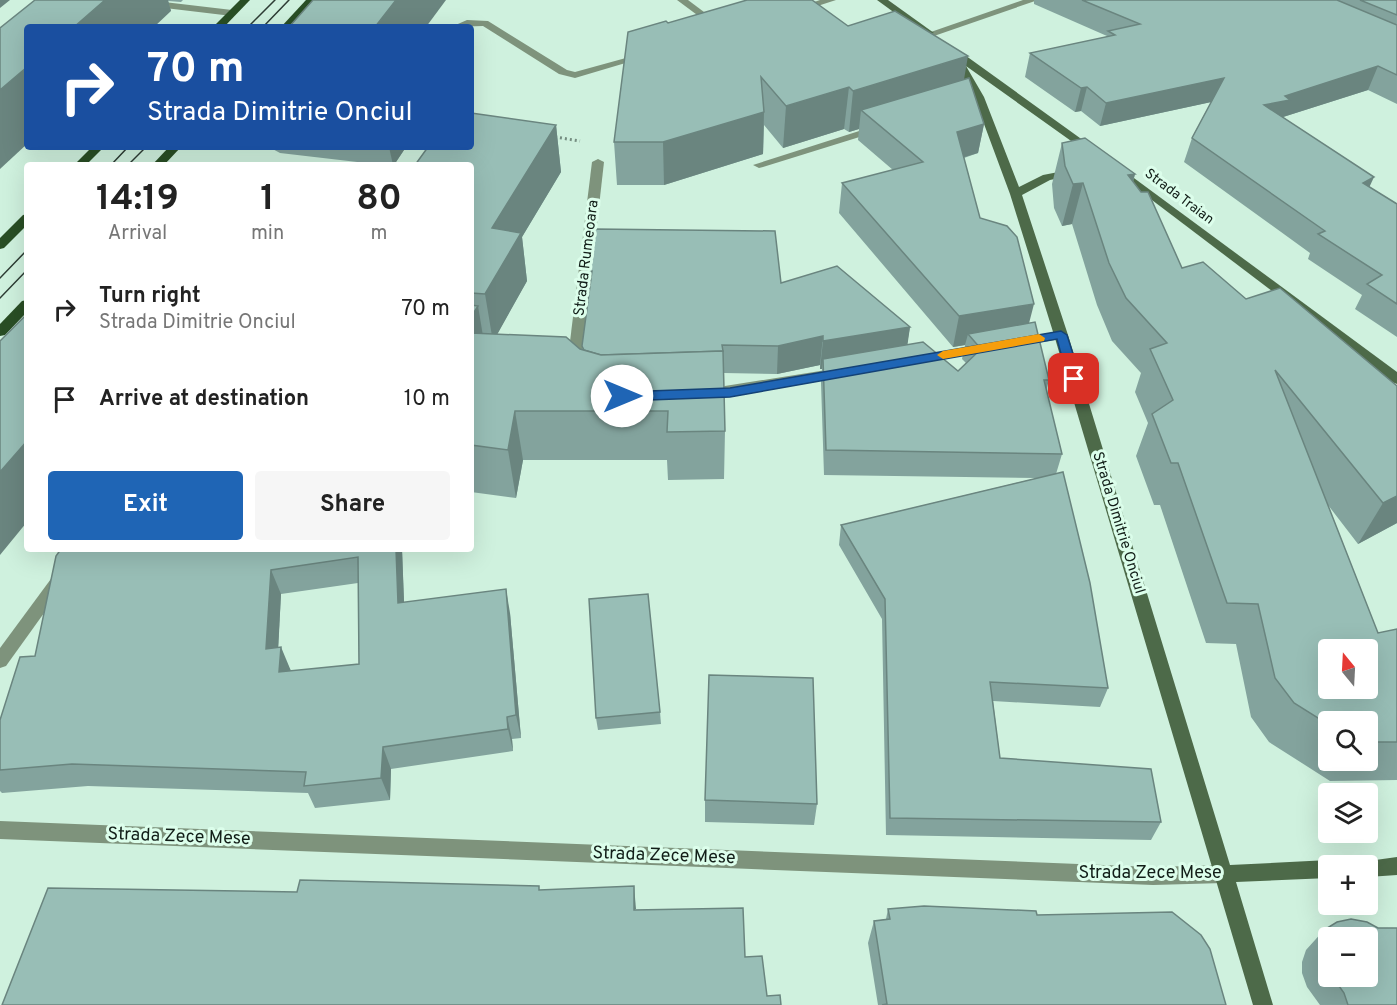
<!DOCTYPE html>
<html lang="en">
<head>
<meta charset="utf-8">
<style>
  body { margin:0; font-family:Overpass,sans-serif; background:#f6f6f6; color:#222; height:100vh; display:flex; flex-direction:column; font-size:22px; white-space:nowrap }
  * { box-sizing:border-box; margin:0 }
  p { font-size:20px; color:#767676 }
  .icon { flex:none; width:33px; height:33px; fill:none; stroke:currentColor; stroke-width:2; stroke-linecap:round; stroke-linejoin:round }
  .map { position:relative; flex:1; overflow:hidden }
  .drawer { position:absolute; left:24px; top:162px; width:450px; height:390px; display:flex; flex-direction:column; background:#fff; border-radius:6px; box-shadow:0 6px 24px #0002 }
  .drawer>* { flex:none }
  .top-card { position:absolute; left:24px; top:24px; width:450px; height:126px; border-radius:6px; box-shadow:0 6px 24px #0002; background:#1a4fa0; color:#fff; overflow:hidden }
  .needle { width:39px; rotate:342deg }
  .buttons { position:absolute; left:1318px; top:639px; display:grid; gap:12px }
  .buttons a { display:grid; place-items:center; width:60px; height:60px; border-radius:6px; background:#fff; box-shadow:0 6px 24px #0002; font-size:30px }
  .pin { position:absolute; display:grid; place-items:center; width:51px; height:51px; color:#fff; margin:-26px; border-radius:12px; box-shadow:0 3px 9px #0006 }
  .me { position:absolute; width:66px; margin:-33px; rotate:90deg; stroke-linejoin:round; filter:drop-shadow(0 0 4px #0008) }
  .turn { display:flex; align-items:center; gap:21px; height:126px; padding:0 24px; font-size:27px }
  .turn .icon { width:78px; height:78px; stroke-width:2.5 }
  .turn b { display:block; font-size:42px; line-height:51px }
  .eta { display:flex; justify-content:space-evenly; align-items:center; height:102px; text-align:center }
  .eta b { font-size:36px; font-weight:700; line-height:42px }
  .action { display:flex; gap:12px; margin-top:auto; padding:12px 24px }
  .action a { flex:1; height:69px; border-radius:6px; background:#1f65b5; color:#fff; font-size:24px; font-weight:700; line-height:69px; text-align:center }
  .action a+a { background:#f6f6f6; color:#222 }
  ul { padding:0; list-style:none }
  li { display:flex; align-items:center; gap:18px; height:90px; padding:0 24px }
  li div { flex:1 }
  li b { display:block; font-size:22px }
  li em { font-style:normal }
  .map>svg:first-child { display:block }
  .lines { fill:none; stroke-linecap:round; stroke-linejoin:round }
  .path { stroke:#758d80; stroke-width:3; stroke-dasharray:2 3; stroke-linecap:butt }
  .lane { fill:#7e937c; fill-rule:evenodd }
  .street { fill:#7e937c; fill-rule:evenodd }
  .secondary { fill:#4d6a49; fill-rule:evenodd }
  .primary { fill:#294e25; fill-rule:evenodd }
  .tram { stroke:#2d3c34; stroke-width:1.5 }
  .wall { fill:#83a39d; fill-rule:evenodd }
  .shaded-wall { fill:#6a857f }
  .building { fill:#98beb6; stroke:#6a857f; stroke-width:1.5; fill-rule:evenodd }
  .route { fill:#1f65b5; stroke:#144276; stroke-width:1.5 }
  .slow { fill:#f59e0b }
  .labels { text-anchor:middle; dominant-baseline:central; stroke-width:6; stroke-linejoin:round; paint-order:stroke }
  .far-street-label { font-size:14px; fill:#121e18; stroke:#dcfeeb }
  .street-label { font-size:15px; fill:#121e18; stroke:#dcfeeb }
  .near-street-label { font-size:18px; fill:#121e18; stroke:#dcfeeb }
</style>
</head>
<body>
<div class="map">
<svg width="1397" height="1005" viewBox="0 0 1397 1005">
  <rect width="100%" height="100%" fill="#cff1de"/>
  <g class="lines">
    <polyline class="path" points="555,137 580,141"/>
    <g class="lane">
      <polygon points="118,0 147,0 232,10 237,13 232,16 123,3"/>
      <polygon points="677,0 688,0 720,24 712,26"/>
      <polygon points="878,125 883,128 882,130 763,167 759,168 753,165"/>
    </g>
    <g class="street">
      <polygon points="820,0 836,0 799,12 794,9"/>
      <polygon points="1023,0 1038,0 934,36 925,34"/>
      <polygon points="467,20 488,21 567,70 575,72 644,53 649,56 575,78 559,74 483,26 451,27"/>
      <polygon points="598,159 604,162 581,366 574,371 567,366 592,162"/>
      <polygon points="1061,331 1068,335 1066,338 1020,346 1013,342 1020,338"/>
      <polygon points="984,344 991,348 989,351 922,363 915,359 922,355"/>
      <polygon points="839,368 844,370 846,373 844,376 730,397 706,399 699,394 706,389"/>
      <polygon points="73,549 90,549 6,666 0,668 0,648"/>
      <polygon points="0,821 1153,867 1224,865 1231,868 1234,874 1231,880 1224,883 1153,885 0,839"/>
    </g>
    <g class="secondary">
      <polygon points="877,0 888,0 934,33 925,35"/>
      <polygon points="951,53 962,53 1098,151 1096,153 1088,153 966,66 984,97 1019,187 1043,175 1074,169 1080,172 1078,174 1050,180 1022,195 1068,335 1230,865 1329,860 1337,866 1329,866 1329,878 1236,882 1273,1005 1253,1005 1054,335 1010,194 974,97 950,55"/>
      <polygon points="1119,167 1397,372 1397,384 1392,382 1115,172 1115,168"/>
      <polygon points="1397,857 1397,875 1368,877 1368,866 1360,866 1361,862"/>
    </g>
    <g class="primary">
      <polygon points="240,0 250,0 224,27 213,27"/>
      <polygon points="306,0 316,0 291,27 281,27"/>
      <polygon points="92,147 104,147 86,165 74,165"/>
      <polygon points="169,147 181,147 164,165 152,165"/>
      <polygon points="27,214 27,225 4,248 0,249 0,238 23,215"/>
      <polygon points="27,300 27,312 5,335 0,336 0,324 22,301"/>
    </g>
    <g class="tram">
      <polyline points="248,27 275,0"/>
      <polyline points="263,27 289,0"/>
      <polyline points="111,165 128,147"/>
      <polyline points="128,165 146,147"/>
      <polyline points="0,278 27,250"/>
      <polyline points="0,298 27,270"/>
    </g>
  </g>
  <g class="wall">
    <polygon points="35,0 183,0 181,2 168,1 171,11"/>
    <polygon points="1034,0 1397,0 1397,104 1368,90 1283,117 1369,187 1397,204 1397,337 1355,309 1362,295 1308,259 1310,253 1184,162 1192,138 1211,102 1100,126 1081,111 1075,112 1025,77 1030,53 1106,37 1107,36 1034,4"/>
    <polygon points="668,23 848,26 964,80 984,124 978,153 964,158 980,218 1029,323 1049,380 1046,391 1062,454 1056,474 1108,688 1100,707 993,701 1000,758 1161,822 1151,840 886,835 882,619 839,545 841,525 1037,478 824,475 821,383 822,369 820,369 820,365 777,374 724,373 725,431 724,479 668,480 667,460 523,460 516,498 471,492 471,165 556,125 561,172 522,237 527,281 497,334 582,349 582,346 590,285 589,271 781,283 910,327 907,344 958,371 966,363 962,359 965,345 953,347 839,213 842,183 893,170 858,140 859,129 849,132 844,129 783,148 764,125 763,154 664,185 617,185 614,142"/>
    <path d="M1062 143 1135 174 1133 182 1182 268 1246 299 1397 523 1358 544 1328 505 1378 633 1397 629V780L1330 781 1269 742 1251 717 1236 644 1206 643 1160 505H1154L1136 456 1148 423 1135 392 1141 373 1112 341 1097 305 1072 224 1062 226 1054 208 1052 184ZM1329 722H1368V760H1329Z"/>
    <polygon points="269,147 406,147 394,165 383,165 280,153"/>
    <path d="M402 549 404 603 510 613 521 738 512 739 513 751 391 769 390 800 315 808 308 793 88 786 2 793 0 791V720L35 656 56 556ZM358 583 359 664 291 671 278 648 281 594Z"/>
    <polygon points="660,712 661,724 598,730 596,718"/>
    <polygon points="705,800 817,804 814,825 705,822"/>
    <polygon points="888,909 1037,915 1226,1005 878,1005 868,943 874,921 886,919"/>
    <path d="M1324 930 1397 1005H1320L1307 987 1302 973V962L1306 950ZM1329 938 1368 976H1329Z"/>
  </g>
  <g class="shaded-wall">
    <polygon points="0,0 10,0 0,8"/>
    <polygon points="105,0 168,0 171,11 154,27 74,27"/>
    <polygon points="396,0 446,0 426,27 375,27"/>
    <polygon points="968,56 961,97 861,110 859,129 849,132 853,91"/>
    <polygon points="1378,66 1368,90 1283,117 1281,123 1264,105 1285,96"/>
    <polygon points="27,67 27,144 0,169 0,90"/>
    <polygon points="1224,78 1216,101 1100,126 1106,103"/>
    <polygon points="849,87 844,129 783,148 786,106"/>
    <polygon points="1087,87 1081,111 1075,112 1081,88"/>
    <polygon points="764,112 763,154 664,185 663,142"/>
    <polygon points="984,124 978,153 951,161 957,132"/>
    <polygon points="556,125 561,172 522,237 527,281 493,342 485,294 492,228"/>
    <polygon points="389,147 406,147 394,165 393,165"/>
    <polygon points="1135,174 1123,216 1128,175"/>
    <polygon points="1374,177 1363,201 1363,183"/>
    <polygon points="1083,183 1072,224 1062,226 1073,184"/>
    <polygon points="1034,304 1026,335 968,334 965,345 953,347 959,316"/>
    <polygon points="478,306 486,354 471,380 471,317"/>
    <polygon points="910,327 906,355 823,359 822,369 820,369 823,341"/>
    <polygon points="823,336 820,365 777,374 778,346"/>
    <polygon points="515,411 523,460 516,498 508,450"/>
    <polygon points="27,441 27,522 0,555 0,472"/>
    <polygon points="1397,496 1397,523 1358,544 1383,503"/>
    <polygon points="396,549 402,549 405,627 398,603"/>
    <polygon points="271,570 281,594 277,672 266,649"/>
    <polygon points="506,589 510,613 521,738 516,715"/>
    <polygon points="281,647 291,671 279,672"/>
    <polygon points="507,717 512,739 513,751 508,729"/>
    <polygon points="383,747 391,769 390,800 381,778"/>
    <polygon points="634,886 636,909 634,910"/>
  </g>
  <g class="building">
    <polygon points="35,0 105,0 74,27 27,27 27,67 0,90 0,28"/>
    <polygon points="313,0 396,0 375,27 289,27"/>
    <polygon points="747,0 812,0 848,26 895,11 968,56 853,91 849,87 786,106 761,77 764,112 663,142 614,142 628,32 666,21 668,23"/>
    <polygon points="1082,0 1337,0 1397,25 1397,75 1378,66 1285,96 1290,100 1264,105 1374,177 1363,183 1397,204 1397,304 1367,284 1382,275 1318,234 1325,231 1192,138 1224,78 1106,103 1087,87 1081,88 1030,53 1115,35 1108,31 1140,24"/>
    <polygon points="1360,0 1397,0 1397,15"/>
    <polygon points="969,78 984,124 957,132 980,218 1007,226 1017,237 1034,304 959,316 842,183 923,162 861,110"/>
    <polygon points="471,113 556,125 492,228 521,233 485,294 471,293 471,165 415,165 428,147 471,147"/>
    <path d="M1085 138 1135 174 1128 175 1141 192H1148L1182 268 1203 262 1246 299 1280 288 1397 386V496L1383 503 1275 370 1378 633 1397 629V742H1368V722H1329V725L1294 703 1275 678 1258 604 1227 603 1178 463H1171L1152 414 1173 400 1150 349 1167 343 1126 298 1109 263 1083 183 1073 184 1065 166 1062 143ZM1329 650H1368V688H1329Z"/>
    <polygon points="595,229 775,231 781,283 837,266 910,327 823,341 823,336 778,346 722,345 723,351 601,355 584,350 582,346 592,271 589,271"/>
    <polygon points="471,305 478,306 471,317"/>
    <polygon points="27,314 27,441 0,472 0,341"/>
    <polygon points="1035,322 1049,380 1044,380 1062,454 826,450 823,359 923,342 958,371 981,349 968,334"/>
    <polygon points="471,333 566,337 580,349 601,355 723,351 725,431 667,432 668,411 515,411 508,450 471,445"/>
    <polygon points="1063,472 1090,583 1108,688 990,682 1000,758 1151,769 1161,822 890,818 885,599 841,525"/>
    <path d="M61 549H396L398 603 506 589 516 715 507 717 508 729 383 747 381 778 304 786 306 772 72 764 0 770V720L20 657 35 656 56 556ZM358 557 359 664 279 672 281 647 266 649 271 570Z"/>
    <polygon points="648,594 660,712 596,718 589,599"/>
    <polygon points="709,675 813,678 817,804 705,800"/>
    <polygon points="300,880 539,886 539,890 634,886 634,910 743,908 745,957 762,956 767,996 780,995 781,1005 2,1005 48,888 297,892"/>
    <polygon points="924,906 1036,911 1037,915 1172,912 1201,935 1210,949 1226,1005 882,1005 887,1004 874,921 890,919 888,909"/>
    <polygon points="1351,919 1367,922 1378,928 1397,928 1397,1005 1348,1005 1344,993 1332,976 1368,976 1368,938 1329,938 1329,973 1325,968 1320,954 1320,943 1324,930 1337,922"/>
  </g>
  <polygon class="route" points="1061,331 1067,335 1081,379 1079,382 1074,383 1068,379 1057,339 730,397 622,401 616,396 622,392 730,388"/>
  <polygon class="slow" points="1039,334 1045,338 1044,341 943,359 937,355 943,351"/>
  <g class="labels">
    <g class="far-street-label">
      <text transform="translate(1179 197) rotate(37)">Strada Traian</text>
    </g>
    <g class="street-label">
      <text transform="translate(587 258) rotate(-83)">Strada Rumeoara</text>
      <text transform="translate(1118 523) rotate(73)">Strada Dimitrie Onciul</text>
    </g>
    <g class="near-street-label">
      <text transform="translate(179 837) rotate(2)">Strada Zece Mese</text>
      <text transform="translate(664 856) rotate(2)">Strada Zece Mese</text>
      <text x="1150" y="873">Strada Zece Mese</text>
    </g>
  </g>
</svg>
<div class="buttons">
<a><svg class="needle" viewBox="-14 -14 28 28"><path d="M0-13l5 13h-10z" fill="#e53935"/><path d="M0 13l5-13h-10z" fill="#767676"/></svg></a>
<a><svg class="icon" aria-label="search" viewBox="0 0 24 24"><circle cx="10" cy="10" r="6"/><path d="M15 15l6 6"/></svg></a>
<a><svg class="icon" aria-label="layers" viewBox="0 0 24 24"><path d="M12 4l9 5-9 5-9-5zM3 14l9 5 9-5"/></svg></a>
<a>+</a>
<a>−</a>
</div>
<div class="pin" style="left:1074px;top:379px;background:#d93025"><svg class="icon" aria-label="arrive" viewBox="0 0 24 24"><path d="M6 21V4h12l-3 4 3 4H6"/></svg></div>
<svg class="me" style="left:622px;top:396px" viewBox="-20 -20 40 40"><circle r="19" fill="#fff"/><path d="M0-13L10 11 0 6-10 11z" fill="#1f65b5"/></svg>
<div class="top-card">
<div class="turn"><svg class="icon" aria-label="right" viewBox="0 0 24 24"><path d="M7 20v-9h11M14 6l5 5-5 5"/></svg><div><b>70 m</b>Strada Dimitrie Onciul</div></div>
</div>
<section class="drawer">
<div class="eta">
<div><b>14:19</b><p>Arrival</p></div>
<div><b>1</b><p>min</p></div>
<div><b>80</b><p>m</p></div>
</div>
<ul>
<li><svg class="icon" aria-label="right" viewBox="0 0 24 24"><path d="M7 20v-9h11M14 6l5 5-5 5"/></svg><div><b>Turn right</b><p>Strada Dimitrie Onciul</p></div><em>70 m</em></li>
<li><svg class="icon" aria-label="arrive" viewBox="0 0 24 24"><path d="M6 21V4h12l-3 4 3 4H6"/></svg><div><b>Arrive at destination</b></div><em>10 m</em></li>
</ul>
<div class="action"><a>Exit</a><a>Share</a></div>
</section>
</div>
</body>
</html>
